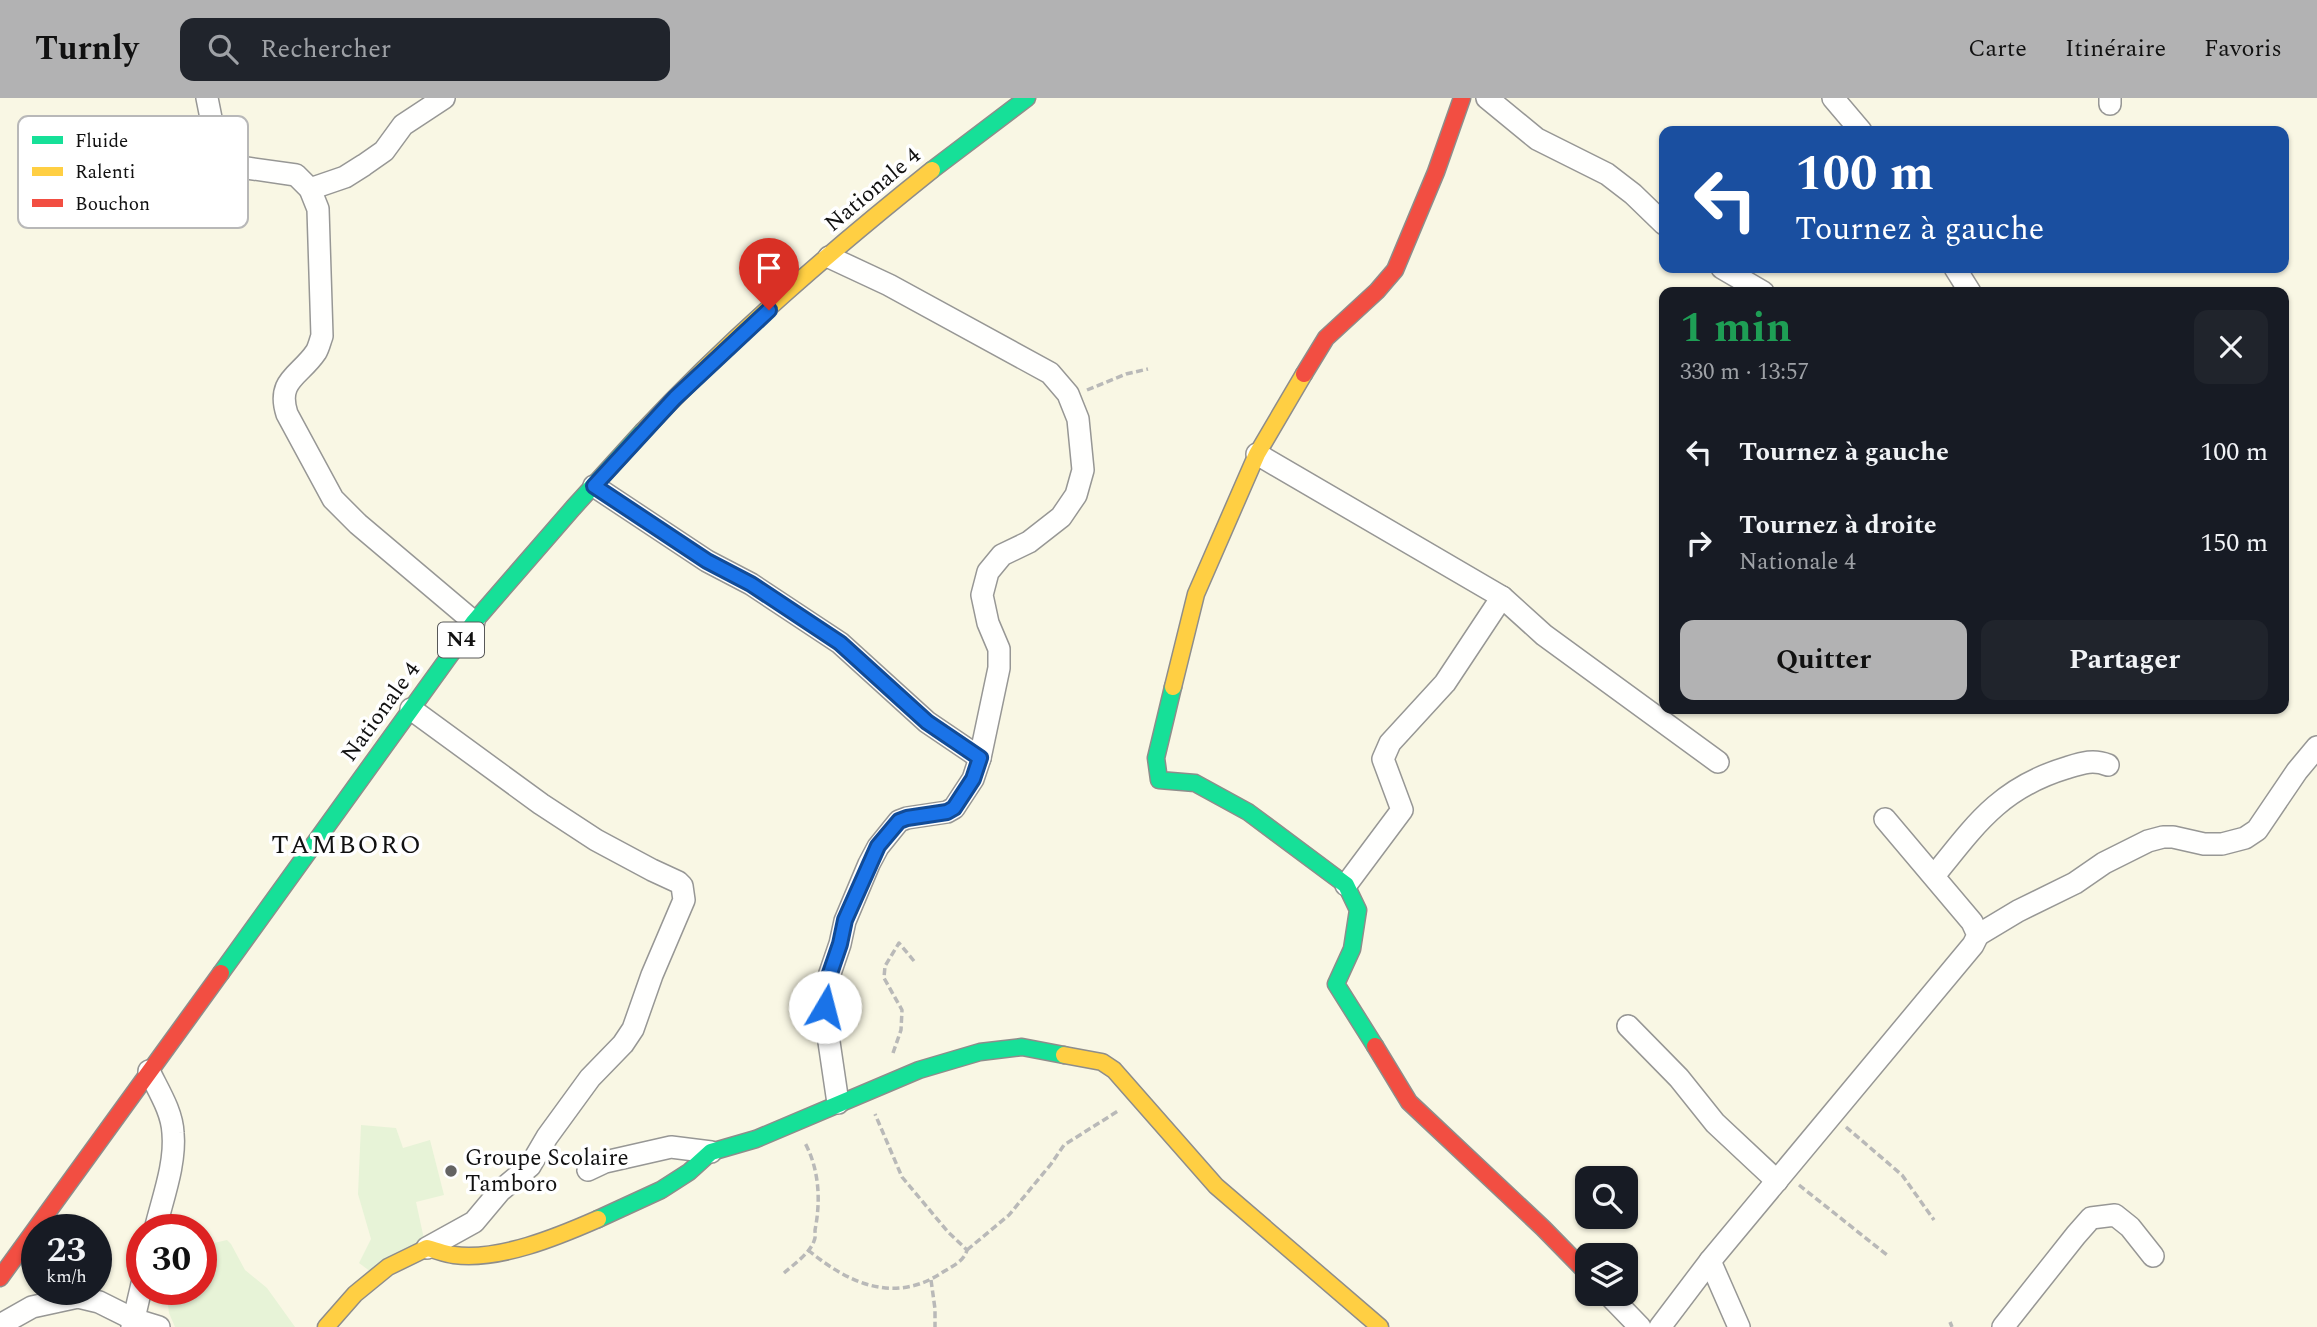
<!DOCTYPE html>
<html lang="fr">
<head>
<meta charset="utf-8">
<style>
  body { margin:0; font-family:Spectral,serif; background:#20242c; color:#f1f3f6; height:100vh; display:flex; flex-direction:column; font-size:26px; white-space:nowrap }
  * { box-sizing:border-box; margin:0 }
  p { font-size:23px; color:#9ea1a6 }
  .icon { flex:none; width:38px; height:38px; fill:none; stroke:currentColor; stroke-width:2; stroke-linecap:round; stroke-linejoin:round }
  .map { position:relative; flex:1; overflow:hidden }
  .drawer { position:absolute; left:1659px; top:189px; width:630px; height:427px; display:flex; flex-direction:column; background:#171b24; border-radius:14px; box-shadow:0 2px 5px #0004 }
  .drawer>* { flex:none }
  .banner { position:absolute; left:1659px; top:28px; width:630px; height:147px; border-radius:14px; box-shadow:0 2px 5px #0004; background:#1a4fa0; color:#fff; overflow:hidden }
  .buttons { position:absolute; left:1575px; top:1068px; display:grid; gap:14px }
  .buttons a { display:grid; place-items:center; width:63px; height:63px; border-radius:14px; background:#171b24; box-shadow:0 2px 5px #0004; font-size:35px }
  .speed { position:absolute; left:21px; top:1116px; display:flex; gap:14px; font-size:35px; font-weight:700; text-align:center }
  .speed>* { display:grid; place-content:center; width:91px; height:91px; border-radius:50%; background:#171b24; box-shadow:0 2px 5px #0004; line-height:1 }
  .speed small { font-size:18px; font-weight:400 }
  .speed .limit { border:10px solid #d22; background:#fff; color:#111 }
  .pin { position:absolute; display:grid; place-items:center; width:60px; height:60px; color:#fff; margin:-72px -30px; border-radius:50% 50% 50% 0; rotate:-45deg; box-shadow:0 0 7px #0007 }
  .pin .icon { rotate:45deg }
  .me { position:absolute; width:77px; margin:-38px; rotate:8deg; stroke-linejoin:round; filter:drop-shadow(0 0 5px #0008) }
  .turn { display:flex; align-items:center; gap:24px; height:147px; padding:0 21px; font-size:32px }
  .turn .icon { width:91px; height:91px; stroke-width:2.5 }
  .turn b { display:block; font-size:49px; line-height:60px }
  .round { display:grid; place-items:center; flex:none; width:74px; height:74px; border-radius:14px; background:#20242c }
  .overview { display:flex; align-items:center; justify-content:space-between; height:119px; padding:0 21px }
  h1 { font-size:42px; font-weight:700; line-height:52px; color:#1e9e55 }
  .primary-button { display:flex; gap:14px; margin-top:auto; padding:14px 21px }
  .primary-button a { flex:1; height:80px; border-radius:14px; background:#b2b2b3; color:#111; font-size:28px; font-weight:700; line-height:80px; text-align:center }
  .primary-button a+a { background:#20242c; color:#f1f3f6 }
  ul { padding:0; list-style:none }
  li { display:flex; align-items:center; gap:21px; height:91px; padding:0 21px }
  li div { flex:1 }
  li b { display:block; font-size:26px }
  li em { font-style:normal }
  header { display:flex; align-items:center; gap:42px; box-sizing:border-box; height:98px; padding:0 35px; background:#b2b2b3; color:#111 }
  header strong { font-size:33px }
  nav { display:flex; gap:38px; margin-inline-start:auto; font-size:24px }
  .search { width:490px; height:63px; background:#20242c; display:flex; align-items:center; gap:18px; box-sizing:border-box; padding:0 24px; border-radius:14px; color:#9ea1a6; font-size:26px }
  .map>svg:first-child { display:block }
  .farmland { fill:#f9f7e4; fill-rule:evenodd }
  .green { fill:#e7f3d7 }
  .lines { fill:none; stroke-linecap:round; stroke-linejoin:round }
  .street-casing { stroke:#979795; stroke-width:24 }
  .fast-casing { stroke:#8e8d8b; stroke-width:19 }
  .slow-casing { stroke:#8e8d8b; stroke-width:19 }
  .jam-casing { stroke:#8e8d8b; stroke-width:19 }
  .path { stroke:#b9b9b8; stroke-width:3.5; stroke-dasharray:7 3.5; stroke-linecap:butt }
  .street { stroke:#fffffe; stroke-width:21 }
  .fast { stroke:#16e098; stroke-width:16 }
  .slow { stroke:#ffcf43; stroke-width:16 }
  .jam { stroke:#f24e42; stroke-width:16 }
  .route-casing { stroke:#114b97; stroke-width:18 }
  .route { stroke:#1a73e8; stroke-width:12 }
  .poi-dot { fill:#646362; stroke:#fff; stroke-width:2.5 }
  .labels { text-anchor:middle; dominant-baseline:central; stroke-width:7; stroke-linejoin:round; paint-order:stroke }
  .shield { fill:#fff; stroke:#585858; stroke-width:2 }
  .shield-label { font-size:21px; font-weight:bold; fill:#111 }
  .street-label { font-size:23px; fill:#111; stroke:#fff }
  .poi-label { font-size:23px; fill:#111; stroke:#fff; text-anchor:start }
  .quarter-label { font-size:26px; letter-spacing:2px; fill:#111; stroke:#fff }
  .key { fill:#fff; stroke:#b8b8b8; stroke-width:2 }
  .key-label { font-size:19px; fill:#111 }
</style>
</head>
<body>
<header>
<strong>Turnly</strong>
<div class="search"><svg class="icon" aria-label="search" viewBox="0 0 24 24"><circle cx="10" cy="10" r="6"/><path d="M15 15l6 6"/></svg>Rechercher</div>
<nav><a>Carte</a><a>Itinéraire</a><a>Favoris</a></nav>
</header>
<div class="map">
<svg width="2317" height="1229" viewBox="0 0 2317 1229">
  <rect width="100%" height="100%" fill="#fdfcf7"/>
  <path class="farmland" d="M0 0H2317V1229H0ZM1664 33H2284V170H1664ZM1664 194H2284V611H1664ZM1587 1080H1626V1118H1587ZM37 1132H96V1192H37ZM142 1132H201V1192H142ZM1587 1157H1626V1195H1587Z"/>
  <g class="green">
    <polygon points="361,1027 396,1030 403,1050 430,1042 444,1097 416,1104 424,1141 382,1182 359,1165 371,1141 358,1096"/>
    <polygon points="227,1142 231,1146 245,1172 267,1190 295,1229 175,1229 169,1215 166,1192 201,1192 201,1148"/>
  </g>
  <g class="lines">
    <g class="street-casing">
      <g id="street">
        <path d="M207 0 216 45 226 63 240 69 296 77 310 91 318 111 322 238C320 243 319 249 316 254 300 278 276 282 287 316L333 401 358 426 474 524"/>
        <polyline points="1487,0 1537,41 1607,76 1633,96 1664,126"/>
        <polyline points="1833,0 1861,33"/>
        <polyline points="2110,6 2110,0"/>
        <polyline points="310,91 345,79 364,67 384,53 403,27 444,0"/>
        <polyline points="829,159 889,187 1050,275 1068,296 1078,321 1083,372 1076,397 1061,419 1029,444 1002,457 988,474 982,497 988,525 999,551 999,570 980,660 973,681 954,710 947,714 907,720 899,723 878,749 869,766 845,823 840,846 826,887 829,944 838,1005"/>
        <polyline points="1722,170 1763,194"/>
        <polyline points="1955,170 1970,194"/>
        <polyline points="1257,356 1502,499 1544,537 1718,664"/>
        <polyline points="594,388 707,463 751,486 840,545 927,624 980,660"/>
        <polyline points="411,611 541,706 596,742 652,772 678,784 682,788 684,802 652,877 633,931 623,946 590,980 547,1039 530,1068 500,1093 474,1124 427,1150"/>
        <path d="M1934 778C1975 727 2000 690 2066 670 2082 665 2093 661 2108 667"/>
        <polyline points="1346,787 1402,712 1383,661 1390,645 1445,585 1502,499"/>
        <polyline points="1978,837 2018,813 2075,785 2104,765 2148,743 2163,739 2173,739 2204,746 2222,746 2245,740 2257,732 2297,673 2317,649"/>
        <polyline points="1628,928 1679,980 1715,1025 1777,1083"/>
        <path d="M149 973C158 992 172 1013 173 1035 176 1066 162 1102 155 1132"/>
        <polyline points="588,1072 605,1064 671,1049 711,1054"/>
        <polyline points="1710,1163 1739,1229"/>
        <polyline points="1607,1195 1640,1229"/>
        <polyline points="0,1227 32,1209 78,1199 99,1204 133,1221 159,1229"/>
        <polyline points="132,1229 142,1186"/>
        <polyline points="1660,1229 1710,1163 1973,847 1978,837 1972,824 1885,721"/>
        <polyline points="2003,1229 2076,1137 2091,1120 2115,1117 2130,1129 2153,1158"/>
      </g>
    </g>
    <g class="fast-casing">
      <g id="fast">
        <polyline points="932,72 1027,0"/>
        <polyline points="1173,589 1156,660 1159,682 1195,685 1248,714 1346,787 1358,812 1352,851 1336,886 1375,948"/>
        <polyline points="221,875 474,524 573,410 643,333"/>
        <polyline points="598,1121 661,1092 689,1074 711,1054 756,1041 919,972 980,954 1022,949 1064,957"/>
      </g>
    </g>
    <g class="slow-casing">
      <g id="slow">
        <path d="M643 333C732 238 831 153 932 72"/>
        <polyline points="1173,589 1196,496 1257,356 1304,276"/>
        <polyline points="1064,957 1102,964 1114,972 1216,1088 1380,1229"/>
        <path d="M326 1229 355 1196 388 1169 427 1150C436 1152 445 1156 454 1157 499 1163 557 1139 598 1121"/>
      </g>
    </g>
    <g class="jam-casing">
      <g id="jam">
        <polyline points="1304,276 1326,240 1377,193 1395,172 1436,74 1462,0"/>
        <polyline points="1375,948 1409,1004 1543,1130 1587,1175"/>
        <polyline points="0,1180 221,875"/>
      </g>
    </g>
    <g class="path">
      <polyline points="1087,292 1126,276 1148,271"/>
      <polyline points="893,955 901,932 902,912 884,880 885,868 899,845 914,863"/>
      <polyline points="1846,1029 1902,1077 1934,1122"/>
      <polyline points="1799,1087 1887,1157"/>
      <path d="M808 1152C848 1185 894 1207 943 1174 953 1168 964 1163 967 1152L948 1134 902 1079 875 1016"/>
      <polyline points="967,1152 1009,1117 1051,1066 1064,1047 1118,1013"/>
      <path d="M784 1175C793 1167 810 1155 814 1143 816 1139 815 1135 815 1132 821 1102 819 1071 805 1045"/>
      <polyline points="931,1182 935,1211 935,1229"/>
      <polyline points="1950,1224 1952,1229"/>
    </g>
    <use href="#street" class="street"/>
    <use href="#fast" class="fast"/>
    <use href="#slow" class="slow"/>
    <use href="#jam" class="jam"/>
  </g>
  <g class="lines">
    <g class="route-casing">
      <polyline id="route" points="769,212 675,300 594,388 707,463 751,486 840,545 927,624 980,660 973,681 954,710 947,714 907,720 899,723 878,748 845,822 840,846 826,887 825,909"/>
    </g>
    <use href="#route" class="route"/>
  </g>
  <circle class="poi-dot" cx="451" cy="1073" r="7"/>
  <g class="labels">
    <rect class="shield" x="438" y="524.5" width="46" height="35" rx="5"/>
    <g class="shield-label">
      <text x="461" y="542">N4</text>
    </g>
    <g class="street-label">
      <text transform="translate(873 92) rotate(-40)">Nationale 4</text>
      <text transform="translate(381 614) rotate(-54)">Nationale 4</text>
    </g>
    <g class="poi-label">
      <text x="465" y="1060">Groupe Scolaire<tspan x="465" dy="26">Tamboro</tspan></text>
    </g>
    <g class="quarter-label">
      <text x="347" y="747">TAMBORO</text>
    </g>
  </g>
  <rect x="18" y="18" width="230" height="112" rx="10" class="key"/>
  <rect x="32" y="38" width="31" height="8" fill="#16e098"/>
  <rect x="32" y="69" width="31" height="9" fill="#ffcf43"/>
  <rect x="32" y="101" width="31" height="8" fill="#f24e42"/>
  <g class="key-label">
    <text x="75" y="49">Fluide</text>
    <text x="75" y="80">Ralenti</text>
    <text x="75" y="112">Bouchon</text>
  </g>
</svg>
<div class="buttons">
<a><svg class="icon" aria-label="search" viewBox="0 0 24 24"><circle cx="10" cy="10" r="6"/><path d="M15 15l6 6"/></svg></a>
<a><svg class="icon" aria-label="layers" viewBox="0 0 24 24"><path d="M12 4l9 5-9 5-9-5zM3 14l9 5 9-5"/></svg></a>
</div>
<div class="speed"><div>23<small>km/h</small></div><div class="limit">30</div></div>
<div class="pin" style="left:769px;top:212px;background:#d93025"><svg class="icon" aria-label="arrive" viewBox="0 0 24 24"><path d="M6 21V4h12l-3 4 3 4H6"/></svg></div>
<svg class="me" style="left:825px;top:909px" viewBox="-20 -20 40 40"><circle r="19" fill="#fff"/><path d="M0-13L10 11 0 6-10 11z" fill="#1a73e8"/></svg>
<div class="banner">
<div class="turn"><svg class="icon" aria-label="left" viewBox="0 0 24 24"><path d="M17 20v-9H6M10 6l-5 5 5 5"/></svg><div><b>100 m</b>Tournez à gauche</div></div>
</div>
<section class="drawer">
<div class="overview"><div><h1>1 min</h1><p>330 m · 13:57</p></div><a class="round"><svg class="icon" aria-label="close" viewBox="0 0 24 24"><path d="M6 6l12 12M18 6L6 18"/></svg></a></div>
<ul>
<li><svg class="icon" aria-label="left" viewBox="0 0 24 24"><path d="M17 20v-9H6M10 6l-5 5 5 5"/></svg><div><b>Tournez à gauche</b></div><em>100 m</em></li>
<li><svg class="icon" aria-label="right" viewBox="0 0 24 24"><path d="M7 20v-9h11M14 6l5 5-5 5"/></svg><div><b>Tournez à droite</b><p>Nationale 4</p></div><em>150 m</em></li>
</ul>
<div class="primary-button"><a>Quitter</a><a>Partager</a></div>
</section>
</div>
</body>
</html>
